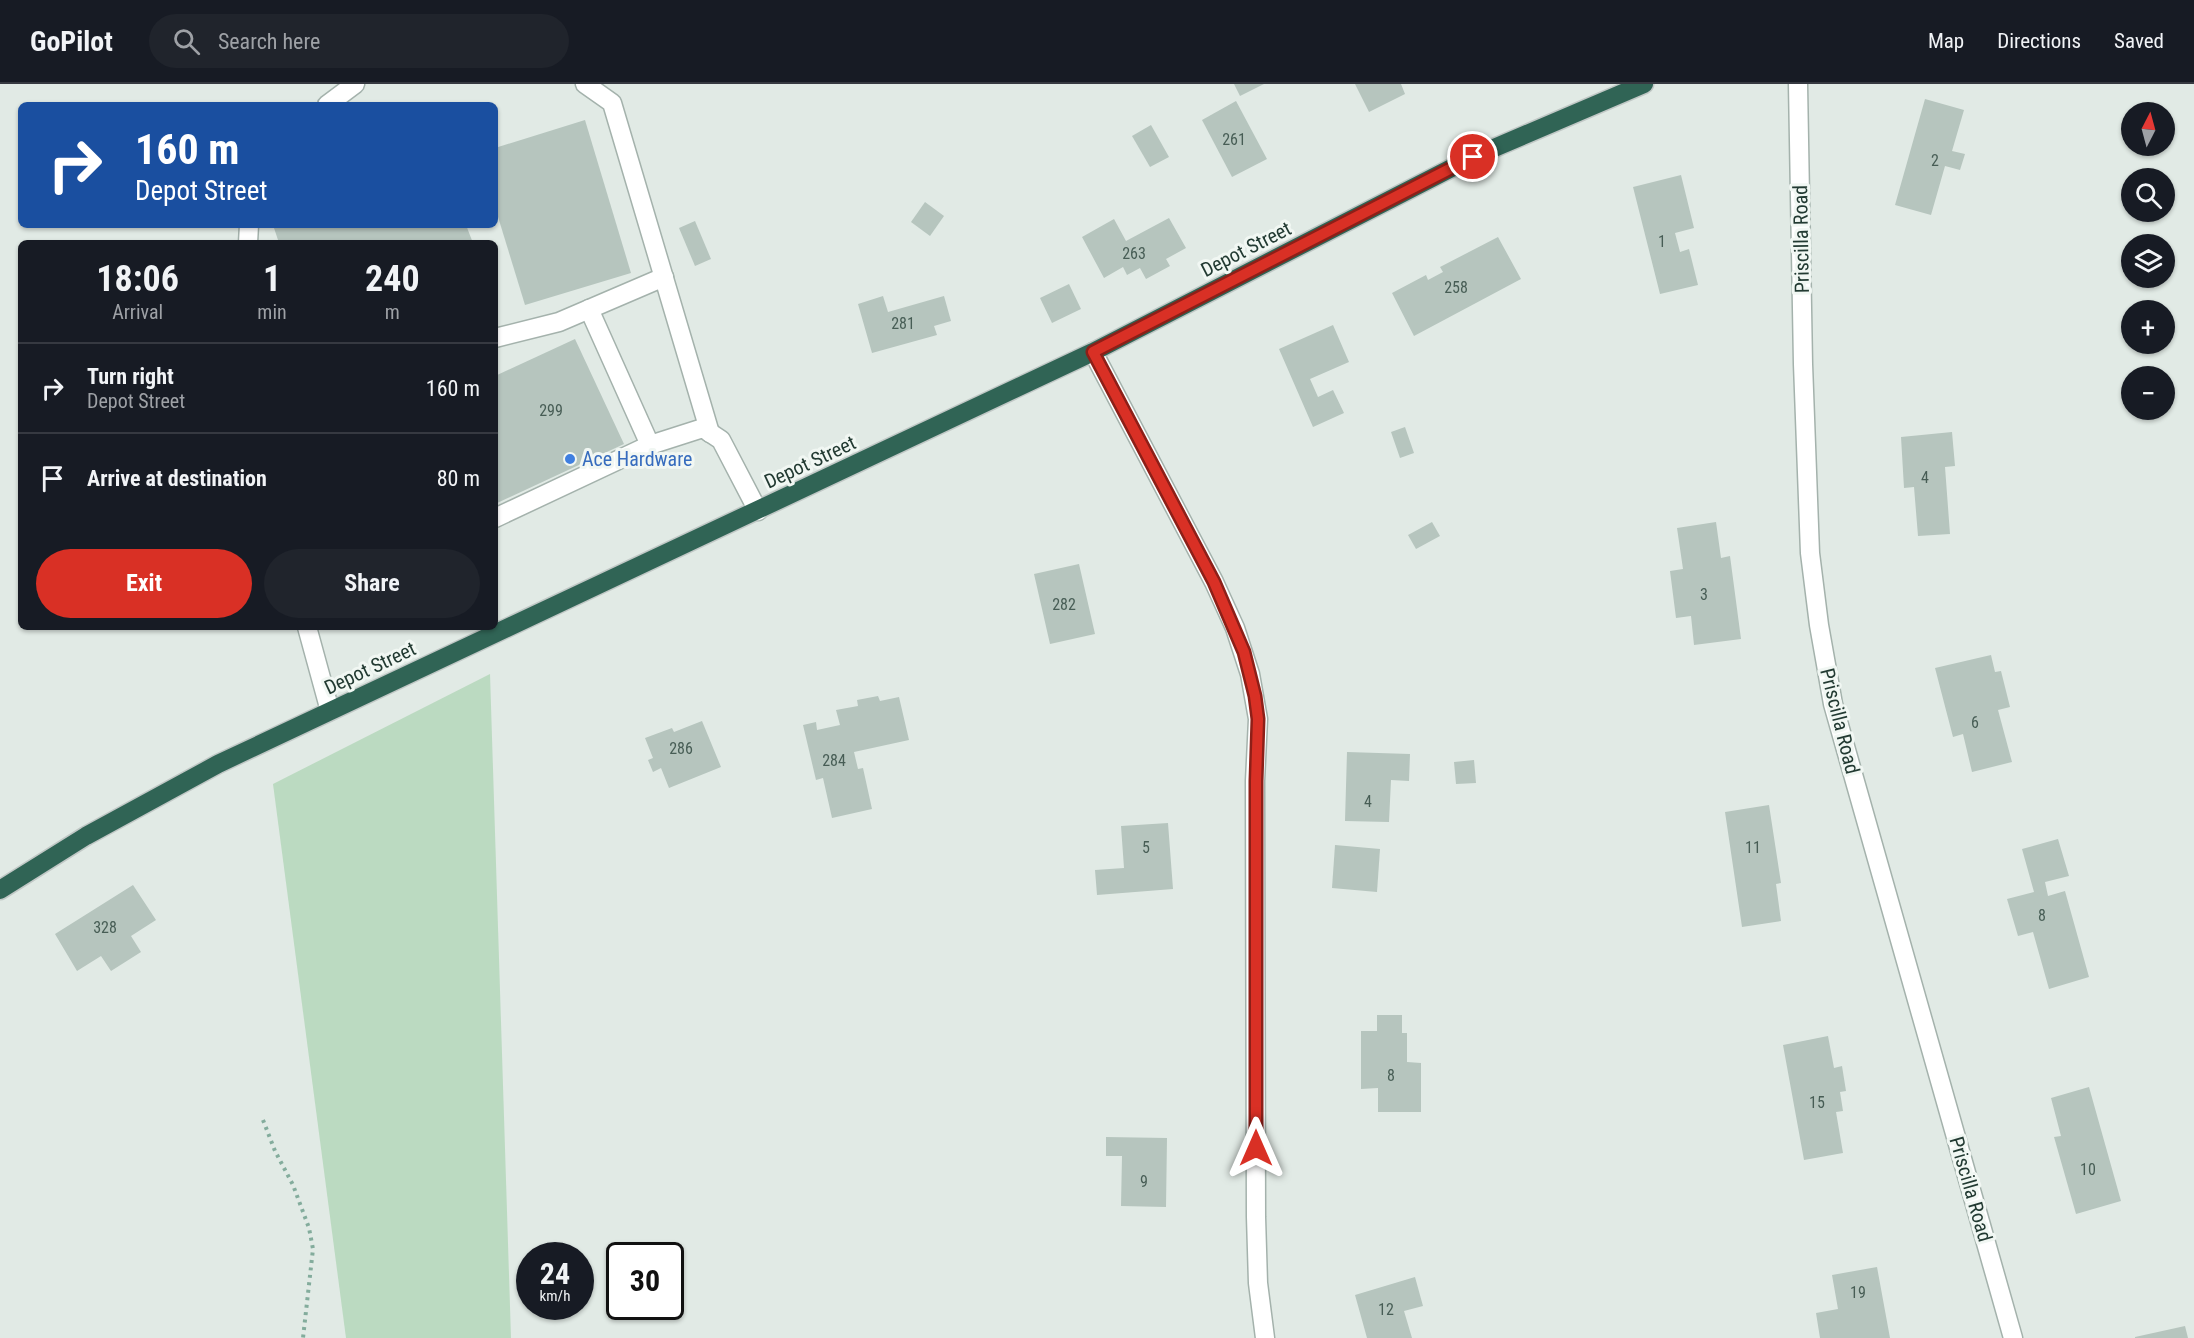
<!DOCTYPE html>
<html lang="en">
<head>
<meta charset="utf-8">
<style>
  body { margin:0; font-family:"Roboto Condensed",sans-serif; background:#20242c; color:#f1f3f6; height:100vh; display:flex; flex-direction:column; font-size:22px; white-space:nowrap }
  * { box-sizing:border-box; margin:0 }
  p { font-size:20px; color:#9ea1a6 }
  .icon { flex:none; width:33px; height:33px; fill:none; stroke:currentColor; stroke-width:2; stroke-linecap:round; stroke-linejoin:round }
  .map { position:relative; flex:1; overflow:hidden }
  .details { position:absolute; left:18px; top:156px; width:480px; height:390px; display:flex; flex-direction:column; background:#171b24; border-radius:9px; box-shadow:0 2px 4px #0004 }
  .details>* { flex:none }
  .hud { position:absolute; left:18px; top:18px; width:480px; height:126px; border-radius:9px; box-shadow:0 2px 4px #0004; background:#1a4fa0; color:#fff; overflow:hidden }
  .needle { width:39px; rotate:6deg }
  .tools { position:absolute; left:2121px; top:18px; display:grid; gap:12px }
  .tools a { display:grid; place-items:center; width:54px; height:54px; border-radius:50%; background:#171b24; box-shadow:0 2px 4px #0004; font-size:30px }
  .speed { position:absolute; left:516px; top:1158px; display:flex; gap:12px; font-size:30px; font-weight:700; text-align:center }
  .speed>* { display:grid; place-content:center; width:78px; height:78px; border-radius:50%; background:#171b24; box-shadow:0 2px 4px #0004; line-height:1 }
  .speed small { font-size:15px; font-weight:400 }
  .speed .limit { border:3px solid #111; border-radius:9px; background:#fff; color:#111 }
  .pin { position:absolute; display:grid; place-items:center; width:51px; height:51px; color:#fff; margin:-26px; border:3px solid #fff; border-radius:50%; box-shadow:0 2px 6px #0007 }
  .me { position:absolute; width:66px; margin:-33px; rotate:0deg; stroke-linejoin:round; filter:drop-shadow(0 0 4px #0008) }
  .turn { display:flex; align-items:center; gap:21px; height:126px; padding:0 18px; font-size:27px }
  .turn .icon { width:78px; height:78px; stroke-width:2.5 }
  .turn b { display:block; font-size:42px; line-height:51px }
  .eta { display:flex; justify-content:space-evenly; align-items:center; height:102px; text-align:center }
  .eta b { font-size:36px; font-weight:700; line-height:42px }
  .action { display:flex; gap:12px; margin-top:auto; padding:12px 18px }
  .action a { flex:1; height:69px; border-radius:36px; background:#d93025; color:#fff; font-size:24px; font-weight:700; line-height:69px; text-align:center }
  .action a+a { background:#20242c; color:#f1f3f6 }
  ul { padding:0; list-style:none }
  li { display:flex; align-items:center; gap:18px; height:90px; padding:0 18px; border-top:2px solid #363941 }
  li div { flex:1 }
  li b { display:block; font-size:22px }
  li em { font-style:normal }
  header { display:flex; align-items:center; gap:36px; box-sizing:border-box; height:84px; padding:0 30px; background:#171b24; border-bottom:2px solid #363941 }
  header strong { font-size:28px }
  nav { display:flex; gap:33px; margin-inline-start:auto; font-size:21px }
  .search { width:420px; height:54px; background:#20242c; display:flex; align-items:center; gap:15px; box-sizing:border-box; padding:0 21px; border-radius:33px; color:#9ea1a6; font-size:22px }
  .map>svg:first-child { display:block }
  .green { fill:#bbdac1 }
  .building { fill:#b6c5be }
  .lines { fill:none; stroke-linecap:round; stroke-linejoin:round }
  .minor-casing { stroke:#a4b2ac; stroke-width:21 }
  .highway-casing { stroke:#c1c8c6; stroke-width:21 }
  .path { stroke:#83ac9c; stroke-width:4; stroke-dasharray:3 4.5; stroke-linecap:butt }
  .minor { stroke:#fff; stroke-width:18 }
  .highway { stroke:#306455; stroke-width:18 }
  .route-casing { stroke:#8d1f18; stroke-width:15 }
  .route { stroke:#d93025; stroke-width:10 }
  .shop-dot { fill:#3f7fe0; stroke:#f1f7f3; stroke-width:2 }
  .labels { text-anchor:middle; dominant-baseline:central; stroke-width:6; stroke-linejoin:round; paint-order:stroke }
  .number-label { font-size:16px; fill:#475d55 }
  .street-label { font-size:20px; fill:#223a32; stroke:#f1f7f3 }
  .shop-label { font-size:20px; fill:#366cbe; stroke:#f1f7f3; text-anchor:start }
</style>
</head>
<body>
<header>
<strong>GoPilot</strong>
<div class="search"><svg class="icon" aria-label="search" viewBox="0 0 24 24"><circle cx="10" cy="10" r="6"/><path d="M15 15l6 6"/></svg>Search here</div>
<nav><a>Map</a><a>Directions</a><a>Saved</a></nav>
</header>
<div class="map">
<svg width="2194" height="1254" viewBox="0 0 2194 1254">
  <rect width="100%" height="100%" fill="#e1eae5"/>
  <polygon class="green" points="490,590 511,1254 346,1254 273,700"/>
  <g class="building">
    <polygon points="1234,0 1264,0 1240,12"/>
    <polygon points="1355,0 1401,0 1405,10 1369,28"/>
    <polygon points="1925,15 1964,26 1952,67 1965,70 1960,86 1945,82 1931,131 1895,121"/>
    <polygon points="1236,17 1267,75 1232,93 1202,36"/>
    <polygon points="585,36 631,189 525,221 495,123 495,64"/>
    <polygon points="1151,41 1169,73 1150,83 1132,52"/>
    <polygon points="1681,91 1694,144 1675,149 1680,168 1689,165 1698,201 1660,210 1633,103"/>
    <polygon points="925,118 944,132 930,152 911,138"/>
    <polygon points="1169,134 1186,164 1166,175 1170,182 1146,195 1140,184 1127,191 1123,183 1104,194 1082,153 1114,135 1126,157"/>
    <polygon points="695,137 711,175 695,182 679,144"/>
    <polygon points="273,141 466,141 473,159 279,159"/>
    <polygon points="1498,153 1521,195 1414,252 1392,209 1426,191 1428,196 1443,188 1440,183"/>
    <polygon points="1069,200 1081,225 1052,239 1040,214"/>
    <polygon points="883,212 888,228 944,212 951,237 934,242 937,251 872,269 858,220"/>
    <polygon points="1333,241 1349,278 1310,295 1318,313 1333,306 1344,329 1313,343 1279,265"/>
    <polygon points="575,255 624,360 495,420 495,292"/>
    <polygon points="1405,343 1414,369 1400,374 1391,348"/>
    <polygon points="1952,348 1955,382 1945,383 1950,450 1918,452 1914,403 1904,404 1901,353"/>
    <polygon points="1432,438 1440,452 1416,465 1408,451"/>
    <polygon points="1716,438 1721,474 1730,472 1741,555 1694,561 1691,532 1676,534 1670,487 1683,485 1677,444"/>
    <polygon points="1079,480 1095,550 1050,560 1034,490"/>
    <polygon points="1991,571 1995,588 2001,587 2010,623 1998,626 2012,678 1972,688 1963,650 1953,653 1935,584"/>
    <polygon points="878,612 880,617 899,613 909,656 854,668 858,685 863,684 872,725 832,734 823,694 816,696 803,641 816,638 817,646 840,641 836,626 858,622 857,616"/>
    <polygon points="702,637 721,683 669,704 661,684 653,688 648,676 653,674 645,654 672,644 674,648"/>
    <polygon points="1347,668 1410,670 1409,697 1391,696 1389,738 1345,737"/>
    <polygon points="1474,676 1476,699 1456,700 1454,678"/>
    <polygon points="1769,721 1781,799 1776,800 1781,837 1742,843 1725,728"/>
    <polygon points="1168,739 1173,805 1097,811 1095,786 1124,784 1121,742"/>
    <polygon points="2058,755 2069,792 2045,798 2048,812 2065,807 2089,893 2049,905 2033,848 2018,852 2007,815 2034,808 2022,765"/>
    <polygon points="1335,761 1380,765 1377,808 1332,804"/>
    <polygon points="133,801 156,836 131,852 141,868 111,887 101,872 77,887 55,850"/>
    <polygon points="1377,931 1402,931 1402,949 1407,949 1407,978 1421,979 1421,1028 1378,1028 1378,1004 1361,1005 1361,947 1377,947"/>
    <polygon points="1828,952 1834,984 1842,982 1846,1007 1840,1008 1843,1027 1836,1028 1843,1069 1804,1076 1783,961"/>
    <polygon points="2089,1003 2121,1117 2076,1130 2054,1053 2061,1052 2051,1014"/>
    <polygon points="1106,1053 1167,1054 1166,1123 1121,1122 1122,1072 1106,1072"/>
    <polygon points="1877,1183 1890,1254 1820,1254 1816,1229 1838,1225 1832,1191"/>
    <polygon points="1415,1193 1423,1222 1404,1227 1412,1254 1367,1254 1355,1211"/>
    <polygon points="2185,1242 2188,1254 2135,1254 2135,1253"/>
  </g>
  <g class="lines">
    <g class="minor-casing">
      <g id="minor">
        <polyline points="585,0 612,19 710,349"/>
        <polyline points="1798,0 1803,280 1810,469 1819,541 1833,620 2013,1254"/>
        <polyline points="327,21 355,0"/>
        <polyline points="248,159 249,141"/>
        <polyline points="589,225 650,361"/>
        <polyline points="495,254 559,238 664,193"/>
        <polyline points="1093,268 1214,498 1235,544 1250,590 1258,635 1255,697 1256,1133 1258,1199 1265,1254"/>
        <polyline points="495,434 650,361 703,344 721,356 758,427"/>
        <polyline points="307,543 330,627"/>
      </g>
    </g>
    <g class="highway-casing">
      <polyline id="highway" points="0,806 86,752 218,680 1093,268 1473,73 1644,0"/>
    </g>
    <polyline class="path" points="263,1036 275,1067 293,1101 309,1144 313,1165 303,1254"/>
    <use href="#minor" class="minor"/>
    <use href="#highway" class="highway"/>
  </g>
  <g class="lines">
    <g class="route-casing">
      <polyline id="route" points="1256,1064 1256,697 1258,635 1255,612 1244,568 1214,498 1093,268 1473,73"/>
    </g>
    <use href="#route" class="route"/>
  </g>
  <circle class="shop-dot" cx="570" cy="375" r="6"/>
  <g class="labels">
    <g class="number-label">
      <text x="1234" y="55">261</text>
      <text x="1935" y="76">2</text>
      <text x="1662" y="157">1</text>
      <text x="1134" y="169">263</text>
      <text x="1456" y="203">258</text>
      <text x="903" y="239">281</text>
      <text x="551" y="326">299</text>
      <text x="1925" y="393">4</text>
      <text x="1704" y="510">3</text>
      <text x="1064" y="520">282</text>
      <text x="1975" y="638">6</text>
      <text x="681" y="664">286</text>
      <text x="834" y="676">284</text>
      <text x="1368" y="717">4</text>
      <text x="1146" y="763">5</text>
      <text x="1753" y="763">11</text>
      <text x="2042" y="831">8</text>
      <text x="105" y="843">328</text>
      <text x="1391" y="991">8</text>
      <text x="1817" y="1018">15</text>
      <text x="2088" y="1085">10</text>
      <text x="1144" y="1097">9</text>
      <text x="1858" y="1208">19</text>
      <text x="1386" y="1225">12</text>
    </g>
    <g class="street-label">
      <text transform="translate(1801 155) rotate(-91)">Priscilla Road</text>
      <text transform="translate(1246 165) rotate(-27)">Depot Street</text>
      <text transform="translate(810 378) rotate(-25)">Depot Street</text>
      <text transform="translate(370 584) rotate(-25)">Depot Street</text>
      <text transform="translate(1840 637) rotate(76)">Priscilla Road</text>
      <text transform="translate(1971 1105) rotate(74)">Priscilla Road</text>
    </g>
    <g class="shop-label">
      <text x="582" y="375">Ace Hardware</text>
    </g>
  </g>
</svg>
<div class="tools">
<a><svg class="needle" viewBox="-14 -14 28 28"><path d="M0-13l5 13h-10z" fill="#e53935"/><path d="M0 13l5-13h-10z" fill="#9ea1a6"/></svg></a>
<a><svg class="icon" aria-label="search" viewBox="0 0 24 24"><circle cx="10" cy="10" r="6"/><path d="M15 15l6 6"/></svg></a>
<a><svg class="icon" aria-label="layers" viewBox="0 0 24 24"><path d="M12 4l9 5-9 5-9-5zM3 14l9 5 9-5"/></svg></a>
<a>+</a>
<a>−</a>
</div>
<div class="speed"><div>24<small>km/h</small></div><div class="limit">30</div></div>
<div class="pin" style="left:1473px;top:73px;background:#d93025"><svg class="icon" aria-label="arrive" viewBox="0 0 24 24"><path d="M6 21V4h12l-3 4 3 4H6"/></svg></div>
<svg class="me" style="left:1256px;top:1064px" viewBox="-20 -20 40 40"><path d="M0-17L14 15 0 8-14 15z" fill="#d93025" stroke="#fff" stroke-width="4"/></svg>
<div class="hud">
<div class="turn"><svg class="icon" aria-label="right" viewBox="0 0 24 24"><path d="M7 20v-9h11M14 6l5 5-5 5"/></svg><div><b>160 m</b>Depot Street</div></div>
</div>
<section class="details">
<div class="eta">
<div><b>18:06</b><p>Arrival</p></div>
<div><b>1</b><p>min</p></div>
<div><b>240</b><p>m</p></div>
</div>
<ul>
<li><svg class="icon" aria-label="right" viewBox="0 0 24 24"><path d="M7 20v-9h11M14 6l5 5-5 5"/></svg><div><b>Turn right</b><p>Depot Street</p></div><em>160 m</em></li>
<li><svg class="icon" aria-label="arrive" viewBox="0 0 24 24"><path d="M6 21V4h12l-3 4 3 4H6"/></svg><div><b>Arrive at destination</b></div><em>80 m</em></li>
</ul>
<div class="action"><a>Exit</a><a>Share</a></div>
</section>
</div>
</body>
</html>
